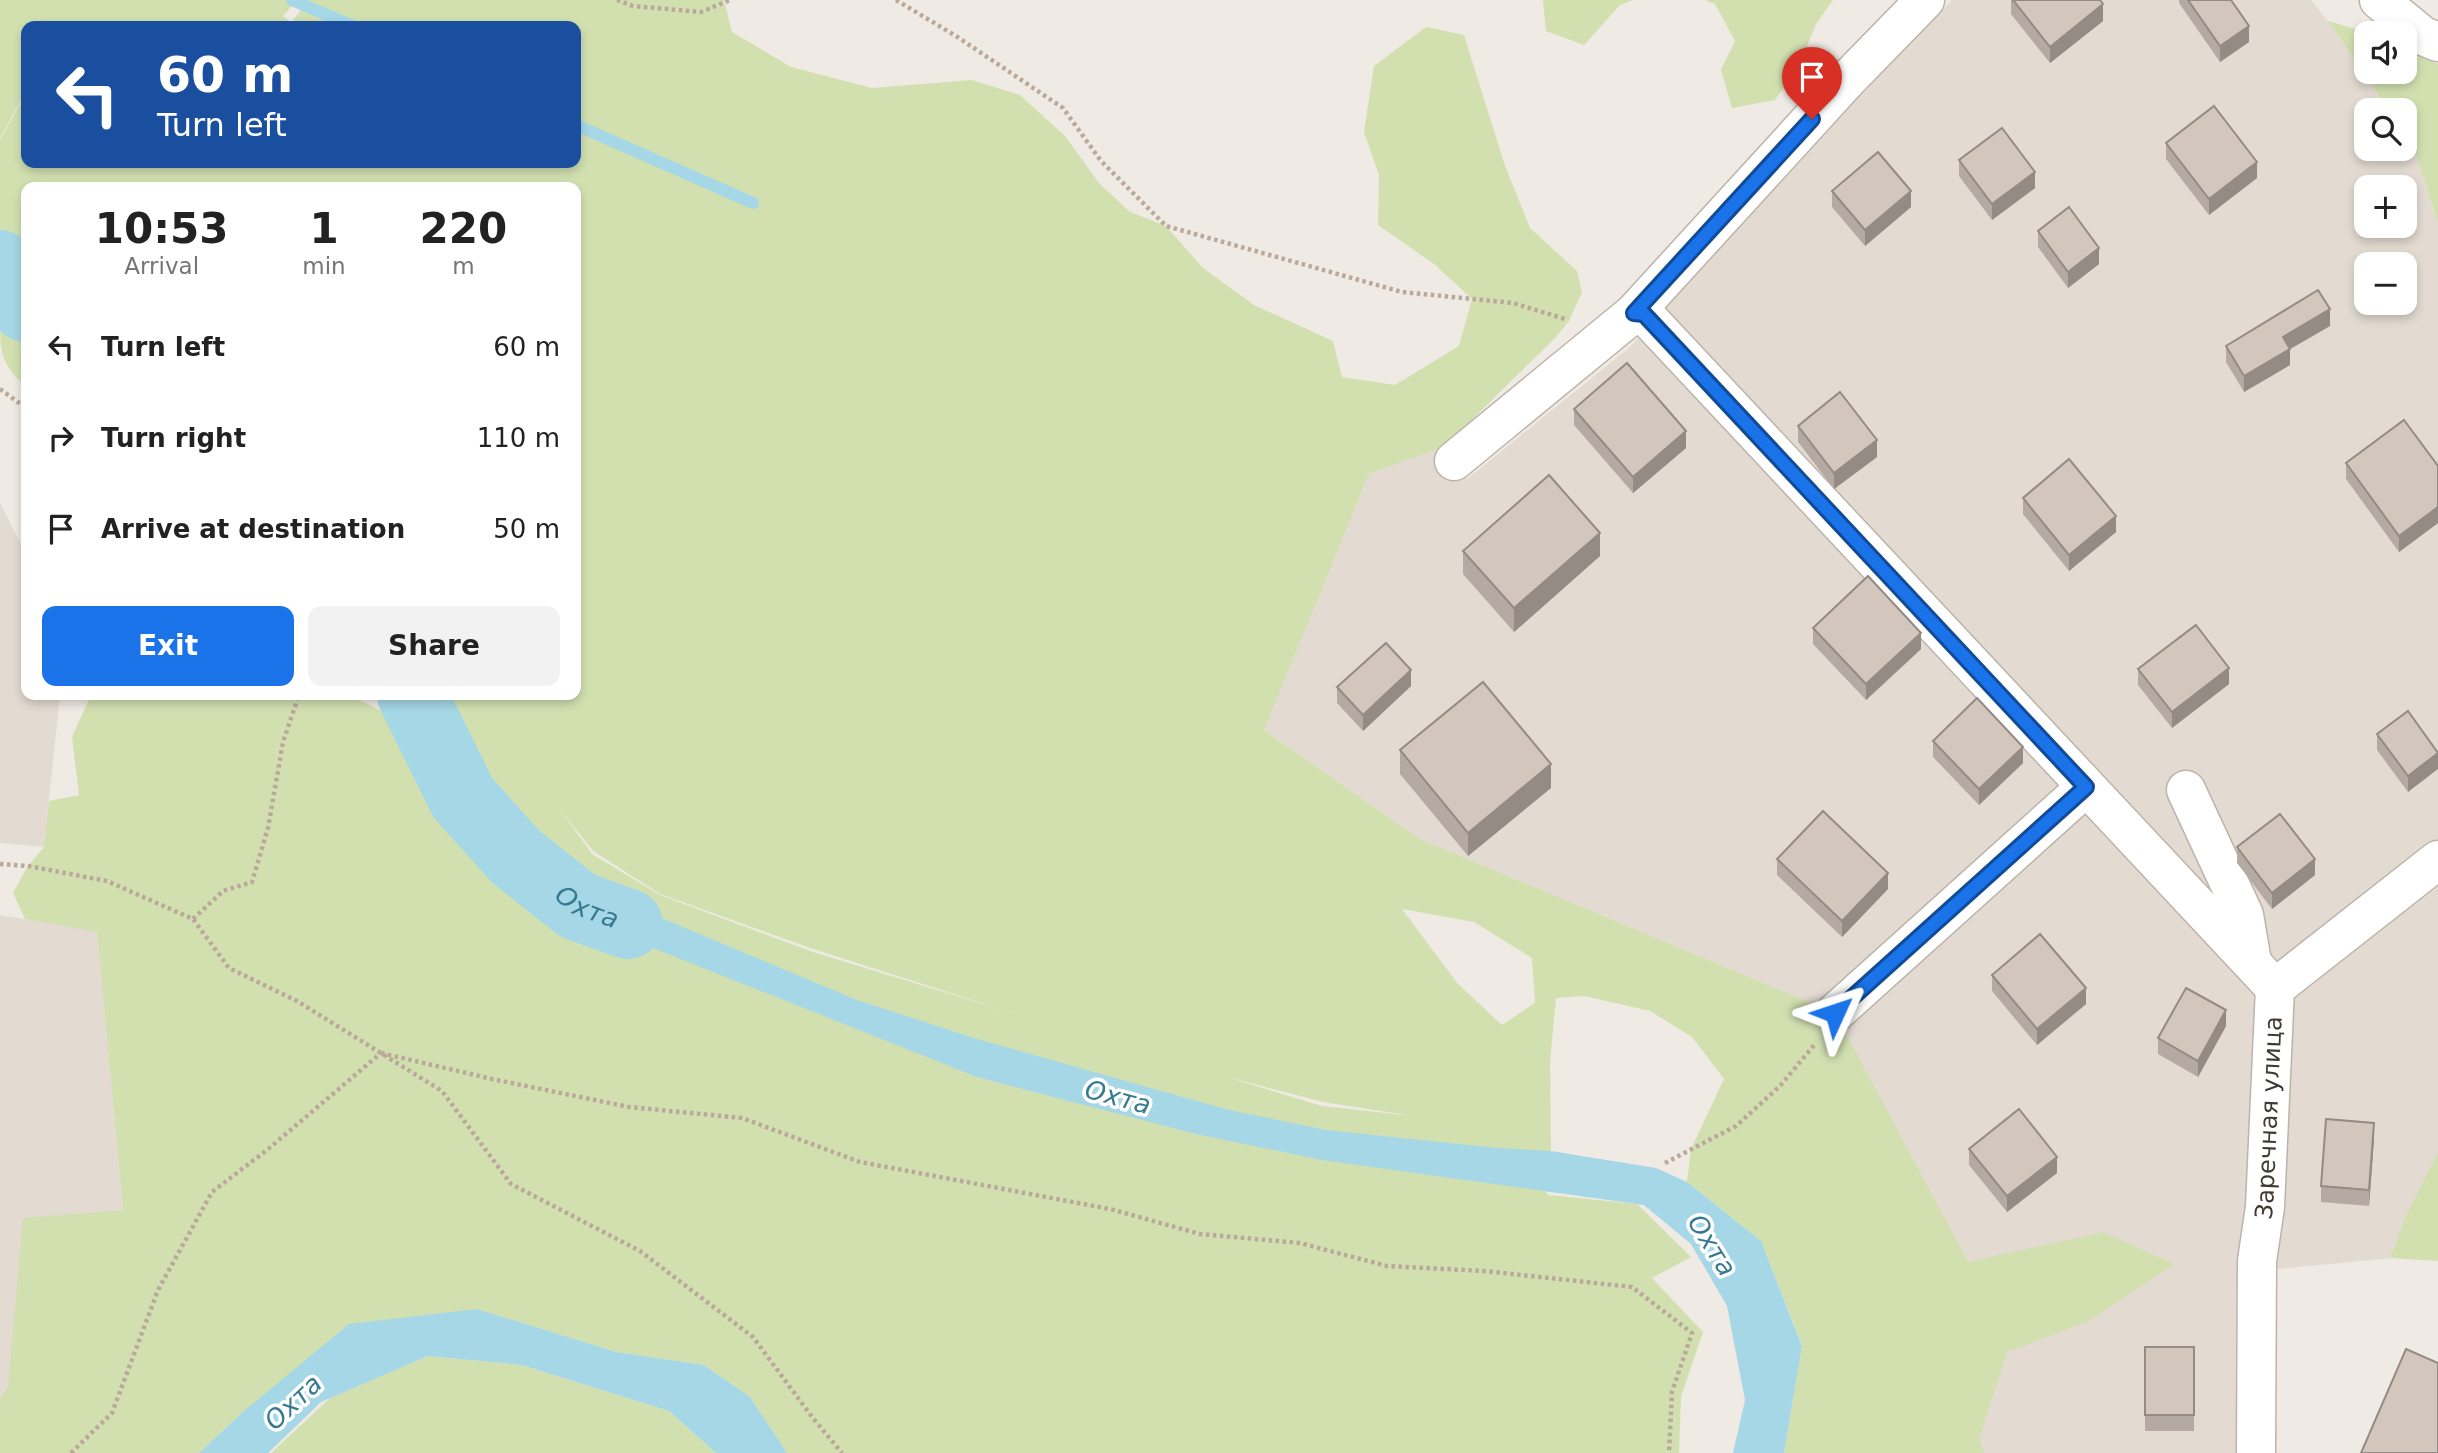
<!DOCTYPE html>
<html lang="en">
<head>
<meta charset="utf-8">
<style>
  body { margin:0; font-family:"DejaVu Sans",sans-serif; background:#f2f2f2; color:#222; height:100vh; display:flex; flex-direction:column; font-size:26px; white-space:nowrap }
  * { box-sizing:border-box; margin:0 }
  p { font-size:23px; color:#767676 }
  .icon { flex:none; width:38px; height:38px; fill:none; stroke:currentColor; stroke-width:2; stroke-linecap:round; stroke-linejoin:round }
  .map { position:relative; flex:1; overflow:hidden }
  .side { position:absolute; left:21px; top:182px; width:560px; height:518px; display:flex; flex-direction:column; background:#fff; border-radius:14px; box-shadow:0 4px 10px #0003 }
  .side>* { flex:none }
  .banner { position:absolute; left:21px; top:21px; width:560px; height:147px; border-radius:14px; box-shadow:0 4px 10px #0003; background:#1a4fa0; color:#fff; overflow:hidden }
  .tools { position:absolute; left:2354px; top:21px; display:grid; gap:14px }
  .tools a { display:grid; place-items:center; width:63px; height:63px; border-radius:14px; background:#fff; box-shadow:0 4px 10px #0003; font-size:35px }
  .pin { position:absolute; display:grid; place-items:center; width:60px; height:60px; color:#fff; margin:-72px -30px; border-radius:50% 50% 50% 0; rotate:-45deg; box-shadow:0 0 7px #0007 }
  .pin .icon { rotate:45deg }
  .me { position:absolute; width:77px; margin:-38px; rotate:48deg; stroke-linejoin:round; filter:drop-shadow(0 0 5px #0008) }
  .turn { display:flex; align-items:center; gap:24px; height:147px; padding:0 21px; font-size:32px }
  .turn .icon { width:91px; height:91px; stroke-width:2.5 }
  .turn b { display:block; font-size:49px; line-height:60px }
  .eta { display:flex; justify-content:space-evenly; align-items:center; height:119px; text-align:center }
  .eta b { font-size:42px; font-weight:700; line-height:49px }
  .primary-button { display:flex; gap:14px; margin-top:auto; padding:14px 21px }
  .primary-button a { flex:1; height:80px; border-radius:14px; background:#1a73e8; color:#fff; font-size:28px; font-weight:700; line-height:80px; text-align:center }
  .primary-button a+a { background:#f2f2f2; color:#222 }
  ul { padding:0; list-style:none }
  li { display:flex; align-items:center; gap:21px; height:91px; padding:0 21px }
  li div { flex:1 }
  li b { display:block; font-size:26px }
  li em { font-style:normal }
  .map>svg:first-child { display:block }
  .residential { fill:#e3dbd2; fill-rule:evenodd }
  .green { fill:#d2e0b0; fill-rule:evenodd }
  .water { fill:#a5d7e7 }
  .lines { fill:none; stroke-linecap:round; stroke-linejoin:round }
  .stream { stroke:#a5d7e7; stroke-width:12 }
  .river { stroke:#a5d7e7; stroke-width:70 }
  .minor-casing { stroke:#bdb3aa; stroke-width:41 }
  .path { stroke:#baa99a; stroke-width:4.5; stroke-dasharray:3.5 3.5; stroke-linecap:butt }
  .minor { stroke:#fff; stroke-width:38 }
  .wall { fill:#b5aaa3 }
  .shaded-wall { fill:#948b84 }
  .building { fill:#d3c6bd; stroke:#948b84; stroke-width:2 }
  .route-casing { stroke:#114b97; stroke-width:18 }
  .route { stroke:#1a73e8; stroke-width:12 }
  .labels { text-anchor:middle; dominant-baseline:central; stroke-width:7; stroke-linejoin:round; paint-order:stroke }
  .street-label { font-size:24px; fill:#413a34; stroke:#fff }
  .water-label { font-size:26px; font-style:italic; fill:#367a92; stroke:#fff }
</style>
</head>
<body>
<div class="map">
<svg width="2438" height="1453" viewBox="0 0 2438 1453">
  <rect width="100%" height="100%" fill="#efeae3"/>
  <g class="residential">
    <path d="M1952 0H2311L2328 21 2389 110H2366V149H2404L2405 133 2414 147 2438 224V1231L2423 1255 2256 1271 2240 1453H1938L1835 1013 1420 839 1263 729 1369 474 1444 447 1467 479 1630 347 1775 185ZM2366 187H2404V226H2366ZM2366 264H2404V303H2366Z"/>
    <polygon points="0,503 26,554 26,695 60,695 44,847 0,843"/>
    <polygon points="0,915 97,931 123,1211 0,1398"/>
  </g>
  <g class="green">
    <polygon points="0,0 297,0 283,16 295,26 26,26 26,91 0,138"/>
    <path d="M309 0H724L732 32 791 67 872 88 972 80 1020 95 1065 136 1099 183 1130 212 1166 226 1203 268 1254 305 1333 341 1342 377 1395 385 1459 346 1472 299 1434 264 1378 225 1379 175 1364 132 1374 66 1426 27 1464 35 1505 166 1530 228 1577 271 1582 292 1569 321 1556 337 1444 447 1369 474 1264 730 1420 839 1835 1013 1968 1262 2103 1232 2174 1264 2089 1321 2007 1352 1979 1440 1985 1453H1784L1802 1345 1761 1241 1687 1182 1691 1149 1724 1079 1692 1037 1650 1011 1584 996 1556 998 1550 1062 1551 1151 1498 1149 1537 1177 1548 1195 1637 1204 1691 1257 1652 1278 1703 1332 1681 1397 1679 1453H787L750 1397 704 1365 616 1352 476 1309 244 1411 199 1453H0V1398L8 1386 23 1218 123 1210 97 932 25 919 13 893 28 866 44 847 49 801 79 795 72 737 91 695H349L384 712 411 749 384 695H576V187H26V386C0 365 0 350 0 315L4 312 0 309V140L26 93V163H576V26H300L293 20ZM559 808 593 851 660 894 813 949 1013 1013 813 952 660 895 592 854ZM1402 909 1474 922 1532 958 1535 1003 1502 1025 1458 984ZM1223 1076 1323 1102 1413 1116 1322 1106Z"/>
    <polygon points="1543,0 1633,0 1620,5 1584,45 1546,31"/>
    <polygon points="1705,0 1833,0 1816,24 1799,66 1775,100 1732,108 1721,70 1735,41 1715,4"/>
    <polygon points="2328,21 2369,33 2366,33 2366,72 2404,72 2405,47 2438,64 2438,224 2414,147 2405,133 2404,110 2389,110"/>
    <polygon points="2438,1152 2438,1261 2390,1258 2406,1216"/>
    <polygon points="428,1356 522,1365 669,1411 716,1453 271,1453 330,1398"/>
  </g>
  <g class="water">
    <polygon points="533,876 611,897 857,1000 977,1039 1229,1110 1326,1130 1497,1148 1551,1151 1656,1168 1687,1182 1761,1241 1802,1346 1784,1453 1733,1453 1745,1400 1727,1306 1691,1244 1644,1205 1322,1160 1196,1134 977,1077 613,932"/>
    <polygon points="477,1309 616,1352 704,1365 750,1397 787,1453 716,1453 669,1411 522,1365 428,1356 321,1402 268,1453 199,1453 244,1411 349,1324"/>
  </g>
  <g class="lines">
    <g class="stream">
      <polyline points="292,0 353,26"/>
      <polyline points="576,125 753,203"/>
    </g>
    <g class="river">
      <polyline points="0,265 26,307"/>
      <path id="s1" d="M412 695 463 798 515 856 578 906 628 924"/>
    </g>
    <g class="minor-casing">
      <g id="minor">
        <polyline points="2379,0 2423,36 2438,42"/>
        <polyline points="1634,313 1847,80 1925,0"/>
        <polyline points="1454,461 1634,313 1644,314 2275,988"/>
        <polyline points="2186,790 2244,915 2252,962"/>
        <polyline points="1835,1013 2086,787"/>
        <path id="s2" d="M2256 1453 2257 1261 2265 1207 2275 988 2438 860"/>
      </g>
    </g>
    <g class="path">
      <polyline points="617,0 633,6 701,12 730,0"/>
      <polyline points="896,0 956,36 1063,108 1101,161 1166,226 1402,292 1513,303 1565,319"/>
      <polyline points="0,389 26,408"/>
      <polyline points="0,864 28,866 107,881 193,919 229,968 297,1001 442,1091 511,1184 640,1251 753,1337 812,1417 842,1453"/>
      <polyline points="193,919 223,891 252,882 268,828 283,742 299,695"/>
      <polyline points="381,1053 492,1079 629,1107 742,1118 860,1162 1110,1209 1200,1234 1300,1243 1387,1266 1484,1271 1632,1287 1692,1333 1672,1392 1669,1453"/>
      <polyline points="1665,1163 1736,1126 1780,1086 1815,1044"/>
      <polyline points="71,1453 112,1413 158,1290 212,1192 267,1150 381,1053"/>
    </g>
    <use href="#minor" class="minor"/>
  </g>
  <g class="wall">
    <polygon points="2011,0 2100,0 2103,21 2050,63 2011,14"/>
    <polygon points="2179,0 2231,0 2249,42 2220,62 2179,3"/>
    <polygon points="2166,143 2257,178 2209,215 2166,159"/>
    <polygon points="1959,160 2035,188 1992,220 1959,176"/>
    <polygon points="1832,191 1911,207 1865,246 1832,207"/>
    <polygon points="2038,231 2099,264 2068,288 2038,247"/>
    <polygon points="2330,326 2290,349 2290,365 2244,392 2226,362 2226,346"/>
    <polygon points="1574,409 1686,448 1633,493 1574,425"/>
    <polygon points="1798,426 1877,457 1834,489 1798,442"/>
    <polygon points="2346,463 2438,466 2438,523 2399,552 2346,479"/>
    <polygon points="2023,498 2116,532 2069,571 2023,514"/>
    <polygon points="1463,551 1600,556 1514,632 1463,574"/>
    <polygon points="1813,628 1921,649 1866,700 1813,644"/>
    <polygon points="2138,669 2229,684 2172,728 2138,685"/>
    <polygon points="1411,686 1363,731 1337,703 1337,687"/>
    <polygon points="2377,734 2438,752 2408,792 2377,750"/>
    <polygon points="1933,741 2023,763 1979,805 1933,757"/>
    <polygon points="1400,750 1551,788 1468,856 1400,774"/>
    <polygon points="2237,847 2315,875 2272,909 2237,863"/>
    <polygon points="1777,859 1888,889 1842,937 1777,875"/>
    <polygon points="1992,975 2086,1004 2037,1045 1992,991"/>
    <polygon points="2226,1026 2198,1077 2158,1054 2158,1038"/>
    <polygon points="2374,1139 2369,1206 2321,1202 2321,1186"/>
    <polygon points="1969,1149 2057,1173 2007,1212 1969,1165"/>
    <rect x="2145" y="1347" width="49" height="84"/>
  </g>
  <g class="shaded-wall">
    <polygon points="2103,4 2103,21 2050,63 2050,47"/>
    <polygon points="2249,26 2249,42 2220,62 2220,46"/>
    <polygon points="2257,162 2257,178 2209,215 2209,199"/>
    <polygon points="2035,172 2035,188 1992,220 1992,204"/>
    <polygon points="1911,191 1911,207 1865,246 1865,230"/>
    <polygon points="2099,248 2099,264 2068,288 2068,272"/>
    <polygon points="2330,309 2330,326 2290,349 2290,365 2244,392 2244,376 2283,337"/>
    <polygon points="1686,431 1686,448 1633,493 1633,477"/>
    <polygon points="1877,440 1877,457 1834,489 1834,473"/>
    <polygon points="2438,507 2438,523 2399,552 2399,536"/>
    <polygon points="2116,516 2116,532 2069,571 2069,555"/>
    <polygon points="1600,533 1600,556 1514,632 1514,608"/>
    <polygon points="1921,633 1921,649 1866,700 1866,684"/>
    <polygon points="2229,668 2229,684 2172,728 2172,712"/>
    <polygon points="1411,670 1411,686 1363,731 1363,715"/>
    <polygon points="2023,747 2023,763 1979,805 1979,789"/>
    <polygon points="2438,753 2438,769 2408,792 2408,776"/>
    <polygon points="1551,764 1551,788 1468,856 1468,833"/>
    <polygon points="2315,859 2315,875 2272,909 2272,893"/>
    <polygon points="1888,873 1888,889 1842,937 1842,921"/>
    <polygon points="2086,988 2086,1004 2037,1045 2037,1029"/>
    <polygon points="2226,1010 2226,1026 2198,1077 2198,1061"/>
    <polygon points="2374,1123 2374,1139 2369,1206 2369,1190"/>
    <polygon points="2057,1157 2057,1173 2007,1212 2007,1196"/>
  </g>
  <g class="building">
    <polygon points="2013,0 2100,0 2103,4 2050,47"/>
    <polygon points="2188,0 2231,0 2249,26 2220,46"/>
    <polygon points="2214,106 2257,162 2209,199 2166,143"/>
    <polygon points="2002,128 2035,172 1992,204 1959,160"/>
    <polygon points="1878,152 1911,191 1865,230 1832,191"/>
    <polygon points="2069,207 2099,248 2068,272 2038,231"/>
    <polygon points="2318,290 2330,309 2283,337 2290,349 2244,376 2226,346"/>
    <polygon points="1627,363 1686,431 1633,477 1574,409"/>
    <polygon points="1840,392 1877,440 1834,473 1798,426"/>
    <polygon points="2404,420 2438,466 2438,507 2399,536 2346,463"/>
    <polygon points="2069,459 2116,516 2069,555 2023,498"/>
    <polygon points="1549,475 1600,533 1514,608 1463,551"/>
    <polygon points="1868,576 1921,633 1866,684 1813,628"/>
    <polygon points="2196,625 2229,668 2172,712 2138,669"/>
    <polygon points="1386,643 1411,670 1363,715 1337,687"/>
    <polygon points="1483,682 1551,764 1468,833 1400,750"/>
    <polygon points="1977,698 2023,747 1979,789 1933,741"/>
    <polygon points="2408,711 2438,753 2408,776 2377,734"/>
    <polygon points="1823,811 1888,873 1842,921 1777,859"/>
    <polygon points="2280,814 2315,859 2272,893 2237,847"/>
    <polygon points="2040,934 2086,988 2037,1029 1992,975"/>
    <polygon points="2186,988 2226,1010 2198,1061 2158,1038"/>
    <polygon points="2019,1109 2057,1157 2007,1196 1969,1149"/>
    <polygon points="2326,1119 2374,1123 2369,1190 2321,1186"/>
    <rect x="2145" y="1347" width="49" height="68"/>
    <polygon points="2406,1349 2438,1363 2438,1453 2361,1453"/>
  </g>
  <g class="lines">
    <g class="route-casing">
      <polyline id="route" points="1812,119 1634,313 1644,314 2086,787 1835,1013"/>
    </g>
    <use href="#route" class="route"/>
  </g>
  <g class="labels">
    <g class="street-label">
      <text stroke="none"><textPath href="#s2" startOffset="336">Заречная улица</textPath></text>
    </g>
    <g class="water-label">
      <text stroke="none"><textPath href="#s1" startOffset="282">Охта</textPath></text>
      <text transform="translate(1118 1097) rotate(15)">Охта</text>
      <text transform="translate(1712 1245) rotate(58)">Охта</text>
      <text transform="translate(293 1402) rotate(-43)">Охта</text>
    </g>
  </g>
</svg>
<div class="tools">
<a><svg class="icon" aria-label="sound" viewBox="0 0 24 24"><path d="M4 9h4l5-4v14l-5-4H4zM17 9q2 3 0 6"/></svg></a>
<a><svg class="icon" aria-label="search" viewBox="0 0 24 24"><circle cx="10" cy="10" r="6"/><path d="M15 15l6 6"/></svg></a>
<a>+</a>
<a>−</a>
</div>
<div class="pin" style="left:1812px;top:119px;background:#d93025"><svg class="icon" aria-label="arrive" viewBox="0 0 24 24"><path d="M6 21V4h12l-3 4 3 4H6"/></svg></div>
<svg class="me" style="left:1835px;top:1013px" viewBox="-20 -20 40 40"><path d="M0-17L14 15 0 8-14 15z" fill="#1a73e8" stroke="#fff" stroke-width="4"/></svg>
<div class="banner">
<div class="turn"><svg class="icon" aria-label="left" viewBox="0 0 24 24"><path d="M17 20v-9H6M10 6l-5 5 5 5"/></svg><div><b>60 m</b>Turn left</div></div>
</div>
<section class="side">
<div class="eta">
<div><b>10:53</b><p>Arrival</p></div>
<div><b>1</b><p>min</p></div>
<div><b>220</b><p>m</p></div>
</div>
<ul>
<li><svg class="icon" aria-label="left" viewBox="0 0 24 24"><path d="M17 20v-9H6M10 6l-5 5 5 5"/></svg><div><b>Turn left</b></div><em>60 m</em></li>
<li><svg class="icon" aria-label="right" viewBox="0 0 24 24"><path d="M7 20v-9h11M14 6l5 5-5 5"/></svg><div><b>Turn right</b></div><em>110 m</em></li>
<li><svg class="icon" aria-label="arrive" viewBox="0 0 24 24"><path d="M6 21V4h12l-3 4 3 4H6"/></svg><div><b>Arrive at destination</b></div><em>50 m</em></li>
</ul>
<div class="primary-button"><a>Exit</a><a>Share</a></div>
</section>
</div>
</body>
</html>
